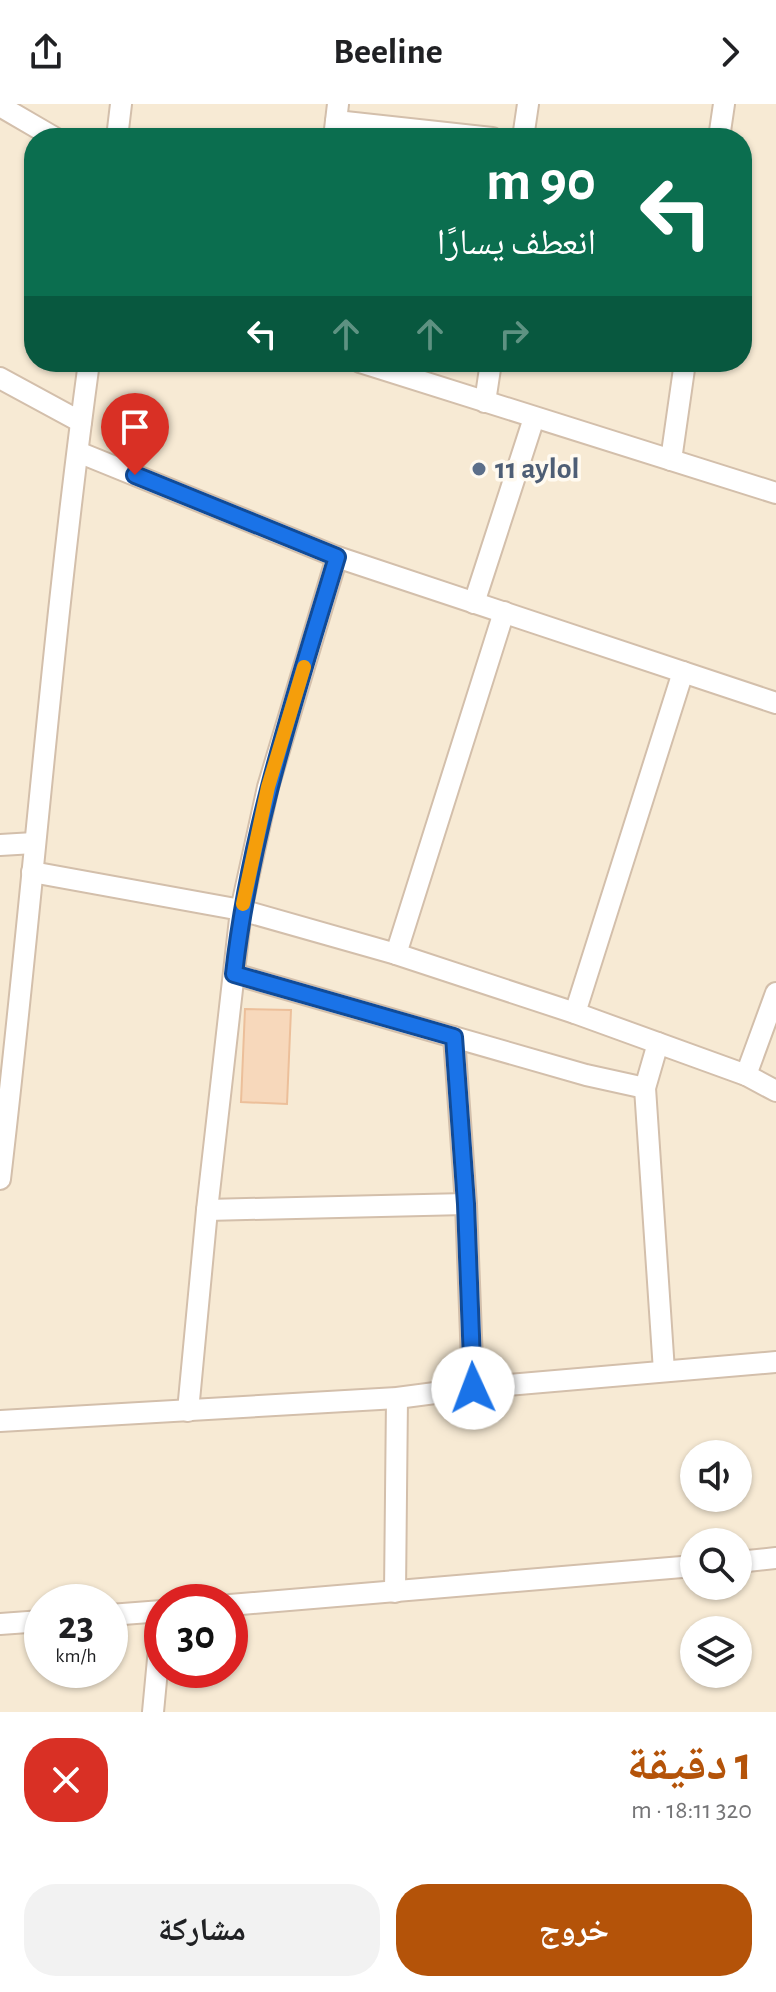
<!DOCTYPE html>
<html lang="ar">
<head>
<meta charset="utf-8">
<style>
  body { margin:0; font-family:"Alegreya Sans","Noto Naskh Arabic",sans-serif; background:#f2f2f2; color:#202124; direction:rtl; height:100vh; display:flex; flex-direction:column; font-size:30px; white-space:nowrap }
  * { box-sizing:border-box; margin:0 }
  p { font-size:26px; color:#757577 }
  .icon { flex:none; width:44px; height:44px; fill:none; stroke:currentColor; stroke-width:2; stroke-linecap:round; stroke-linejoin:round }
  .map { position:relative; height:1608px; overflow:hidden; direction:ltr }
  .details { display:flex; flex-direction:column; background:#fff; flex:1 }
  .details>* { flex:none }
  .top-card { position:absolute; left:24px; top:24px; width:728px; height:244px; border-radius:32px; box-shadow:0 2px 6px #0004; direction:rtl; background:#0b6e4f; color:#fff; overflow:hidden }
  .fabs { position:absolute; left:680px; top:1336px; display:grid; gap:16px }
  .fabs a { display:grid; place-items:center; width:72px; height:72px; border-radius:50%; background:#fff; box-shadow:0 2px 6px #0004; font-size:40px }
  .speed { position:absolute; left:24px; top:1480px; display:flex; gap:16px; font-size:40px; font-weight:700; text-align:center }
  .speed>* { display:grid; place-content:center; width:104px; height:104px; border-radius:50%; background:#fff; box-shadow:0 2px 6px #0004; line-height:1 }
  .speed small { font-size:20px; font-weight:400 }
  .speed .limit { border:12px solid #d22; background:#fff; color:#111 }
  .pin { position:absolute; display:grid; place-items:center; width:68px; height:68px; color:#fff; margin:-82px -34px; border-radius:50% 50% 50% 0; rotate:-45deg; box-shadow:0 0 8px #0007 }
  .pin .icon { rotate:45deg }
  .me { position:absolute; width:88px; margin:-44px; rotate:358deg; stroke-linejoin:round; filter:drop-shadow(0 0 6px #0008) }
  .turn { display:flex; align-items:center; gap:28px; height:168px; padding:0 24px; font-size:36px }
  .turn .icon { width:104px; height:104px; stroke-width:2.5 }
  .turn b { display:block; font-size:56px; line-height:68px }
  .lanes { display:flex; align-items:center; height:76px; padding:0 24px; background:#0003; justify-content:center; gap:40px; direction:ltr }
  .lanes .off { opacity:.35 }
  .round { display:grid; place-items:center; flex:none; width:84px; height:84px; border-radius:32px; background:#f2f2f2 }
  .overview { display:flex; align-items:center; justify-content:space-between; height:136px; padding:0 24px }
  h1 { font-size:48px; font-weight:700; line-height:60px; color:#b45309 }
  .cta { display:flex; gap:16px; margin-top:auto; padding:16px 24px }
  .cta a { flex:1; height:92px; border-radius:32px; background:#b45309; color:#fff; font-size:32px; font-weight:700; line-height:92px; text-align:center }
  .cta a+a { background:#f2f2f2; color:#202124 }
  header { display:flex; justify-content:space-between; align-items:center; height:104px; padding:0 24px; background:#fff; font-size:36px; font-weight:700 }
  .map>svg:first-child { display:block }
  .residential { fill:#f7ead4; fill-rule:evenodd }
  .building { fill:#f7d8bb; stroke:#ecbf9a; stroke-width:2 }
  .lines { fill:none; stroke-linecap:round; stroke-linejoin:round }
  .street-casing { stroke:#d3bfab; stroke-width:24 }
  .street { stroke:#fff; stroke-width:20 }
  .route-casing { stroke:#114b97; stroke-width:20 }
  .route { stroke:#1a73e8; stroke-width:14 }
  .slow { stroke:#f59e0b; stroke-width:14 }
  .service-dot { fill:#5c6f8a; stroke:#fffaf0; stroke-width:3 }
  .labels { text-anchor:middle; dominant-baseline:central; stroke-width:7; stroke-linejoin:round; paint-order:stroke }
  .service-label { font-size:30px; font-weight:bold; fill:#4e5e75; stroke:#fffaf0; text-anchor:start }
</style>
</head>
<body>
<header><svg class="icon" aria-label="forward" viewBox="0 0 24 24"><path d="M9 5l7 7-7 7"/></svg>Beeline<svg class="icon" aria-label="share" viewBox="0 0 24 24"><path d="M12 15V3M7 8l5-5 5 5M5 13v7h14v-7"/></svg></header>
<div class="map">
<svg width="776" height="1608" viewBox="0 0 776 1608">
  <rect width="100%" height="100%" fill="#fff7e7"/>
  <path class="residential" d="M0 0H776V1608H0ZM34 34H742V258H34ZM694 1350H738V1394H694ZM694 1438H738V1482H694ZM42 1498H110V1566H42ZM162 1498H230V1566H162ZM694 1526H738V1570H694Z"/>
  <polygon class="building" points="245,905 291,906 287,1000 241,998"/>
  <g class="lines">
    <g class="street-casing">
      <g id="street">
        <polyline points="0,2 55,34"/>
        <polyline points="336,17 492,34"/>
        <polyline points="117,34 121,0"/>
        <polyline points="334,34 338,0"/>
        <polyline points="523,34 528,0"/>
        <polyline points="719,34 724,0"/>
        <polyline points="360,258 776,389"/>
        <polyline points="0,274 81,318"/>
        <polyline points="485,298 491,258"/>
        <polyline points="78,348 337,453 776,599"/>
        <polyline points="671,356 685,258"/>
        <polyline points="474,499 534,314"/>
        <polyline points="0,741 34,739"/>
        <polyline points="32,768 241,806 396,850 575,909 746,971 776,987"/>
        <polyline points="396,850 504,508"/>
        <polyline points="234,870 586,971 645,984"/>
        <polyline points="575,909 683,568"/>
        <polyline points="454,933 466,1100 473,1284"/>
        <polyline points="658,939 645,984 664,1267"/>
        <polyline points="746,971 776,889"/>
        <path d="M0 1075C32 803 52 529 89 258"/>
        <polyline points="207,1106 466,1100"/>
        <polyline points="188,1307 207,1106 241,806 268,683 337,453"/>
        <polyline points="0,1317 397,1294 473,1284 776,1258"/>
        <polyline points="738,1458 776,1454"/>
        <polyline points="395,1488 397,1294"/>
        <polyline points="230,1501 694,1462"/>
        <polyline points="110,1511 162,1507"/>
        <polyline points="0,1520 42,1517"/>
        <polyline points="153,1608 162,1513"/>
      </g>
    </g>
    <use href="#street" class="street"/>
  </g>
  <g class="lines">
    <g class="route-casing">
      <path id="route" d="M135 371 337 453C296 590 250 727 234 870L454 933 466 1100 473 1284"/>
    </g>
    <use href="#route" class="route"/>
    <polyline class="slow" points="243,800 268,683 304,563"/>
  </g>
  <circle class="service-dot" cx="479" cy="365" r="8"/>
  <g class="labels">
    <g class="service-label">
      <text x="495" y="365">11 aylol</text>
    </g>
  </g>
</svg>
<div class="fabs">
<a><svg class="icon" aria-label="sound" viewBox="0 0 24 24"><path d="M4 9h4l5-4v14l-5-4H4zM17 9q2 3 0 6"/></svg></a>
<a><svg class="icon" aria-label="search" viewBox="0 0 24 24"><circle cx="10" cy="10" r="6"/><path d="M15 15l6 6"/></svg></a>
<a><svg class="icon" aria-label="layers" viewBox="0 0 24 24"><path d="M12 4l9 5-9 5-9-5zM3 14l9 5 9-5"/></svg></a>
</div>
<div class="speed"><div>23<small>km/h</small></div><div class="limit">30</div></div>
<div class="pin" style="left:135px;top:371px;background:#d93025"><svg class="icon" aria-label="arrive" viewBox="0 0 24 24"><path d="M6 21V4h12l-3 4 3 4H6"/></svg></div>
<svg class="me" style="left:473px;top:1284px" viewBox="-20 -20 40 40"><circle r="19" fill="#fff"/><path d="M0-13L10 11 0 6-10 11z" fill="#1a73e8"/></svg>
<div class="top-card">
<div class="turn"><svg class="icon" aria-label="left" viewBox="0 0 24 24"><path d="M17 20v-9H6M10 6l-5 5 5 5"/></svg><div><b>90 m</b>انعطف يسارًا</div></div>
<div class="lanes"><svg class="icon" aria-label="left" viewBox="0 0 24 24"><path d="M17 20v-9H6M10 6l-5 5 5 5"/></svg><svg class="icon off" aria-label="ahead" viewBox="0 0 24 24"><path d="M12 20V5M6 11l6-6 6 6"/></svg><svg class="icon off" aria-label="ahead" viewBox="0 0 24 24"><path d="M12 20V5M6 11l6-6 6 6"/></svg><svg class="icon off" aria-label="right" viewBox="0 0 24 24"><path d="M7 20v-9h11M14 6l5 5-5 5"/></svg></div>
</div>
</div>
<section class="details">
<div class="overview"><div><h1>1 دقيقة</h1><p>320 m · 18:11</p></div><a class="round" style="background:#d93025;color:#fff"><svg class="icon" aria-label="close" viewBox="0 0 24 24"><path d="M6 6l12 12M18 6L6 18"/></svg></a></div>
<div class="cta"><a>خروج</a><a>مشاركة</a></div>
</section>
</body>
</html>
